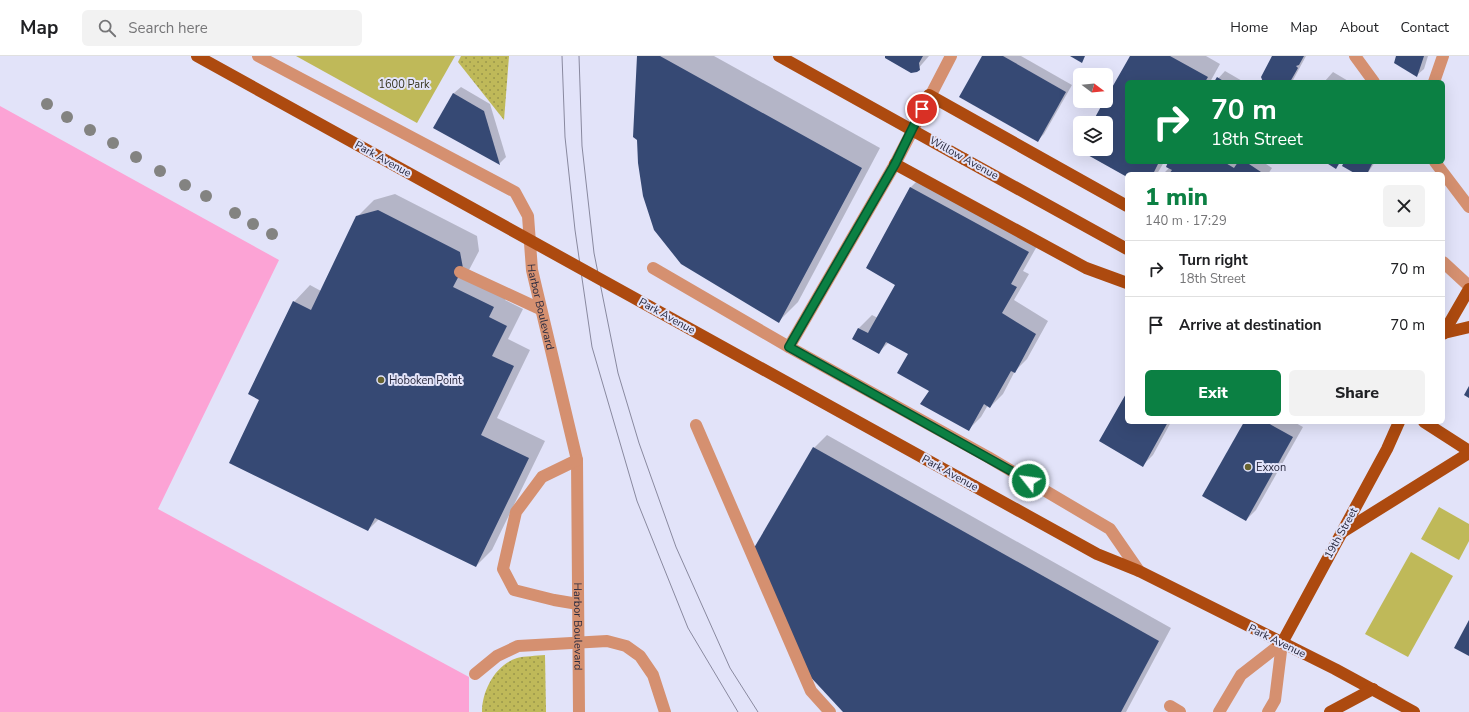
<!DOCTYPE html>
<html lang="en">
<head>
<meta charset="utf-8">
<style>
  body { margin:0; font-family:"Nunito Sans",sans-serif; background:#f2f2f2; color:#202124; height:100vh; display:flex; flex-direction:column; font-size:15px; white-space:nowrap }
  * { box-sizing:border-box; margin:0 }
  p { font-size:13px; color:#757577 }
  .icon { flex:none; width:22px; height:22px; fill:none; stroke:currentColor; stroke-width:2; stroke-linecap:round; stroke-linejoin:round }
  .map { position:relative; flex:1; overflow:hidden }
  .drawer { position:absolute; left:1125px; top:116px; width:320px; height:252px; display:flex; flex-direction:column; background:#fff; border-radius:6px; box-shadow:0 4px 16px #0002 }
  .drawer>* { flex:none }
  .top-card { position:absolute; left:1125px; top:24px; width:320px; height:84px; border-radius:6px; box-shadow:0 4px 16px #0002; background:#0b8043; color:#fff; overflow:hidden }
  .needle { width:26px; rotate:106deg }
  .fabs { position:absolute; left:1073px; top:12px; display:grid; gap:8px }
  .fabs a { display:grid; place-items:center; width:40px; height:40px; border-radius:6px; background:#fff; box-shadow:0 4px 16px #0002; font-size:20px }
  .pin { position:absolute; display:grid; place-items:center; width:34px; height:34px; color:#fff; margin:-17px; border:2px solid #fff; border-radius:50%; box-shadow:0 1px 4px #0007 }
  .me { position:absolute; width:44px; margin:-22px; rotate:300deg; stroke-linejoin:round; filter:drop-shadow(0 0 3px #0008) }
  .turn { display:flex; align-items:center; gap:14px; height:84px; padding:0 20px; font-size:18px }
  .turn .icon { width:52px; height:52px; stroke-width:2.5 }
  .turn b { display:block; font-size:28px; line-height:34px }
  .round { display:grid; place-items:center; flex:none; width:42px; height:42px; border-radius:6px; background:#f2f2f2 }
  .headline { display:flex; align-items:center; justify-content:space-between; height:68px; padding:0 20px }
  h1 { font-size:24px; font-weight:800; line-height:30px; color:#0b8043 }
  .primary-button { display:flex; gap:8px; margin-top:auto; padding:8px 20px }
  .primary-button a { flex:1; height:46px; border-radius:6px; background:#0b8043; color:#fff; font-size:16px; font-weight:800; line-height:46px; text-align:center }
  .primary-button a+a { background:#f2f2f2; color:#202124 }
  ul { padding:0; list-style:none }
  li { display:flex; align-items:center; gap:12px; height:56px; padding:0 20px; border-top:1px solid #e0e0e0 }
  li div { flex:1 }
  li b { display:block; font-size:15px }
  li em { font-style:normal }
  header { display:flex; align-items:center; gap:24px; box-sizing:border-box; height:56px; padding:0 20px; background:#fff; border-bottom:1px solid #e0e0e0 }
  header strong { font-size:19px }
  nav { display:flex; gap:22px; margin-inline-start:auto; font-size:14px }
  .search { width:280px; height:36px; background:#f2f2f2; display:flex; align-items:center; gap:10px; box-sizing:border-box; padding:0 14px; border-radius:6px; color:#757577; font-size:15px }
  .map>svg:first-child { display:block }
  .grass { fill:url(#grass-dots) }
  .park { fill:#bfb959 }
  .water { fill:#fca3d5 }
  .shadow { fill:#0003 }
  .building { fill:#364974 }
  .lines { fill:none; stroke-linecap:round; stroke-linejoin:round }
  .minor { stroke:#d59070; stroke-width:12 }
  .major { stroke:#ad4a0f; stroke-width:12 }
  .tram { stroke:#89899f; stroke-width:1 }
  .major-bridge { stroke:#ad4a0f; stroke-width:12 }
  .tree { fill:#838381 }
  .route-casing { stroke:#07532c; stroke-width:10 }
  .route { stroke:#0b8043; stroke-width:7 }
  .poi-dot { fill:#676330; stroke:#e2e3f9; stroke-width:1.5 }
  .labels { text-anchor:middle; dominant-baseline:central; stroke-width:4; stroke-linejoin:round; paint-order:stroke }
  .park-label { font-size:11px; fill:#36351f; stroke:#e2e3f9 }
  .street-label { font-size:11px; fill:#2a2a3f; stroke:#e2e3f9 }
  .poi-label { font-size:11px; fill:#2a2a3f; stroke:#e2e3f9; text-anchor:start }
</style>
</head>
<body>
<header>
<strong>Map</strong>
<div class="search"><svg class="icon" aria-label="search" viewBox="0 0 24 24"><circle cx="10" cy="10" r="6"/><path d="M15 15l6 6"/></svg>Search here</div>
<nav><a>Home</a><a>Map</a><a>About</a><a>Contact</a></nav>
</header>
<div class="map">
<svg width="1469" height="656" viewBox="0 0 1469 656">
  <defs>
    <pattern id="grass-dots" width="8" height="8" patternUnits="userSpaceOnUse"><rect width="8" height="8" fill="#bfb959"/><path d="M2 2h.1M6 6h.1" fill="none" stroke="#9b974b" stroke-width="1.8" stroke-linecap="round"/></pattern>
  </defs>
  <rect width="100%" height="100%" fill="#e2e3f9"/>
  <g class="grass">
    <polygon points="461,0 509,0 504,64 458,6"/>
    <path d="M545 599 546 656H482C482 635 495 609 517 602 525 600 536 600 545 599Z"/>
  </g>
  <g class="park">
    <polygon points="296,0 455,0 417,67"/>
    <polygon points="1439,451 1469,468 1469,485 1459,504 1421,483"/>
    <polygon points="1411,496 1453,520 1408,601 1365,578"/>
  </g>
  <polygon class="water" points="0,50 279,204 158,453 469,621 469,656 0,656"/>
  <g class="shadow">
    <polygon points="638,0 714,0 880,92 798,246 779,265"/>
    <polygon points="886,0 929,0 916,15"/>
    <polygon points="983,0 1021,0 1072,29 1044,78 1037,85"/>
    <polygon points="1131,0 1206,0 1220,8 1210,26 1127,26 1127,106 1164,106 1157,118 1127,118 1127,120 1078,93 1080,90 1080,93 1106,93 1106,67 1093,67"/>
    <polygon points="1273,0 1306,0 1292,26 1264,26"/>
    <polygon points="1397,0 1428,0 1424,13 1417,19"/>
    <polygon points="1225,15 1244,26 1215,26"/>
    <polygon points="1333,16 1350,26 1324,26"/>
    <polygon points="461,31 490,48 506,101 500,107 434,72 454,37"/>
    <polygon points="1170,106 1263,106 1272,112 1268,118 1163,118 1169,112"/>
    <polygon points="1345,106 1375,106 1367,118 1358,118"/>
    <polygon points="923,119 1041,183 1023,215 1029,218 1014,244 1048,265 1027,303 1015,315 1003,338 990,351 988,349 981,361 969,373 930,334 909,297 889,286 878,297 853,283 859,272 872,259 878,262 896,229 910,132"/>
    <polygon points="395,138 477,180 479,195 469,214 510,234 505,244 523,253 508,283 530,294 497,362 545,385 492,494 476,510 379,463 368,474 261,343 294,246 310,229 321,235 357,161 374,144"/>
    <polygon points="1127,338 1127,366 1171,366 1153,399 1143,409 1101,385"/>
    <polygon points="1245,366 1294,366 1303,371 1256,454 1246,464"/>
    <polygon points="827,379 1171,572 1126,656 845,656 755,492 814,392"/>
  </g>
  <g class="building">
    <polygon points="637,0 660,0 862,112 779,267 681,208 654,174 643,140 638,107 637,84 633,81"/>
    <polygon points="885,0 923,0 919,7 920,14 917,16 911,17 885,2"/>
    <polygon points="982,0 1003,0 1066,36 1038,86 959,41"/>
    <polygon points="1070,0 1085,0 1082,7"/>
    <polygon points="1130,0 1170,0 1208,21 1205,26 1127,26 1127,106 1159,106 1153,118 1127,118 1127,121 1077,93 1080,88 1080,93 1106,93 1106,67 1092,67 1104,45 1106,45 1106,42"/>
    <polygon points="1272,0 1304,0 1299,9 1296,10 1298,12 1290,26 1263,26 1261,21"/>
    <polygon points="1396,0 1424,0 1417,21 1394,7"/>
    <polygon points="1217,21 1225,26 1214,26"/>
    <polygon points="453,37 484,55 500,109 433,72"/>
    <polygon points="1168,106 1224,106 1234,112 1238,106 1246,106 1264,118 1169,118 1172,114 1166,111"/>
    <polygon points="1325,106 1340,106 1336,113"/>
    <polygon points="1344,106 1373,106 1367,118 1356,118 1342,110"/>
    <polygon points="910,131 1029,196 1011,228 1017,231 1002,257 1036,278 1015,317 1011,315 990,352 984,348 969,375 920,348 929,335 897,317 908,298 886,286 879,298 852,283 858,272 868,277 869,275 895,229 866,212"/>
    <polygon points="378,154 460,196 463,212 453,231 494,251 489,261 507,270 492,300 514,310 481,379 529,402 476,511 375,462 368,475 229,407 259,344 248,338 293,245 311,254 356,160"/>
    <polygon points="1469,330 1469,342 1464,339"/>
    <polygon points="1127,336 1127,366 1168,366 1143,411 1099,385"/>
    <polygon points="1244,366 1266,366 1293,381 1246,465 1202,440"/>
    <polygon points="813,391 1159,585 1121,656 843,656 805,615 754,492"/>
    <polygon points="1469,564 1469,600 1454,592"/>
  </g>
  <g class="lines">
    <g class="minor">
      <path id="s1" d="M258 0 515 136 528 160 532 214 577 404 579 656"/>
      <polyline points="1355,0 1374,26"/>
      <polyline points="1434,26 1443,0"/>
      <polyline points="1435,106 1469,151"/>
      <polyline points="1443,206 1469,230"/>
      <polyline points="653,212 789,291 988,401 1110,473 1139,515"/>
      <polyline points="460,216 540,253"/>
      <polyline points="789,291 895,108 951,0"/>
      <polyline points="696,369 811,635 830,656"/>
      <polyline points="577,404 542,421 516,456 503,513 514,534 554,544 578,548"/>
      <polyline points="475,618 497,600 518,590 607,585 626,590 640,600 653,619 665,656"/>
      <polyline points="1170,650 1180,656"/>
      <polyline points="1219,656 1241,619 1282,587"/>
      <polyline points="1268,656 1275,644 1282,587"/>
    </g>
    <g class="major">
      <polyline points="929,39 1127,150"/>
      <polyline points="964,103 1127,193"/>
      <polyline points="895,108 1086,212 1127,227"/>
      <polyline points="1444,277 1469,271"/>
      <polyline points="1443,278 1469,233"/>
      <polyline points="1424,366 1469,395"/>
      <polyline points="974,430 1097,498 1139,515 1335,613 1414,656"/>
      <polyline points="1341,477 1469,397"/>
      <polyline points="1282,587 1387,393 1399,366"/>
      <polyline points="1330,656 1373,633"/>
    </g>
    <g class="tram">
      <polyline points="562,0 565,81 575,174 592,291 637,445 688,572 738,656"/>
      <polyline points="579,0 582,90 594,197 618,317 639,387 676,491 730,612 758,656"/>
    </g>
    <g class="major-bridge">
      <polyline points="197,0 974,430"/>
      <polyline points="779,0 964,103"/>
    </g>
  </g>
  <g class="tree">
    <circle cx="47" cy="48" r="6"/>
    <circle cx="67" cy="61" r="6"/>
    <circle cx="90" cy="74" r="6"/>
    <circle cx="113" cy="87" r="6"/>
    <circle cx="136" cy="101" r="6"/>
    <circle cx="160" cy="115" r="6"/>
    <circle cx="185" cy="129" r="6"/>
    <circle cx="206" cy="140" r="6"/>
    <circle cx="235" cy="157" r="6"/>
    <circle cx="253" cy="168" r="6"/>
    <circle cx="272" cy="178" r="6"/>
  </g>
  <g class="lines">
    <g class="route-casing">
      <polyline id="route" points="922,53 895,108 789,291 1029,425"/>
    </g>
    <use href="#route" class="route"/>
  </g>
  <g class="poi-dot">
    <circle cx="381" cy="324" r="4"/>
    <circle cx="1248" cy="411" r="4"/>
  </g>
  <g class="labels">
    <g class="park-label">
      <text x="404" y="28">1600 Park</text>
    </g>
    <g class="street-label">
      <text transform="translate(964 102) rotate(29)">Willow Avenue</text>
      <text transform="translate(383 103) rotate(29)">Park Avenue</text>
      <text stroke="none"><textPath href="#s1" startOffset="410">Harbor Boulevard</textPath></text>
      <text transform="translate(667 260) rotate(29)">Park Avenue</text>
      <text transform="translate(950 417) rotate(29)">Park Avenue</text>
      <text transform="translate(1341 477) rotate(-61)">19th Street</text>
      <text stroke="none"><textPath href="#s1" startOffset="734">Harbor Boulevard</textPath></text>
      <text transform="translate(1277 585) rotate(26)">Park Avenue</text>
    </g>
    <g class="poi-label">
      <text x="389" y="324">Hoboken Point</text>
      <text x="1256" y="411">Exxon</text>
    </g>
  </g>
</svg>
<div class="fabs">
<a><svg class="needle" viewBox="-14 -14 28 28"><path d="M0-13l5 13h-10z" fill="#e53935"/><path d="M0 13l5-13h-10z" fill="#757577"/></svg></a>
<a><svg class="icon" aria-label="layers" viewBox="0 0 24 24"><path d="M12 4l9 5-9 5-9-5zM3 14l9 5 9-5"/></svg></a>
</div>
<div class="pin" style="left:922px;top:53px;background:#d93025"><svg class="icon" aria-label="arrive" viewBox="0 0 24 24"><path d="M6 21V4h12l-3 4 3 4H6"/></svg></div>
<svg class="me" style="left:1029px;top:425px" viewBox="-20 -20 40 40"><circle r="17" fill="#0b8043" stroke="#fff" stroke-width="3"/><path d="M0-11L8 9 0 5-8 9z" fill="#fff"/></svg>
<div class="top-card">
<div class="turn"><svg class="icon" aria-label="right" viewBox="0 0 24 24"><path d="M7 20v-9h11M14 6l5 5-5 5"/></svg><div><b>70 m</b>18th Street</div></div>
</div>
<section class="drawer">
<div class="headline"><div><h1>1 min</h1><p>140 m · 17:29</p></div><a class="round"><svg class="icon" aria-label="close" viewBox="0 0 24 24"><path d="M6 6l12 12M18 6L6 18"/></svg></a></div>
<ul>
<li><svg class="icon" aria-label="right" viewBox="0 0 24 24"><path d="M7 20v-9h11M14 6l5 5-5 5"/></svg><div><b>Turn right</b><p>18th Street</p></div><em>70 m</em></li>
<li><svg class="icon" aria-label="arrive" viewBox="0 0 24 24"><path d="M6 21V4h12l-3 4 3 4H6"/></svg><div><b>Arrive at destination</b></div><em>70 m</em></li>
</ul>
<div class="primary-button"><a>Exit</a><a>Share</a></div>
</section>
</div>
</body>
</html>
